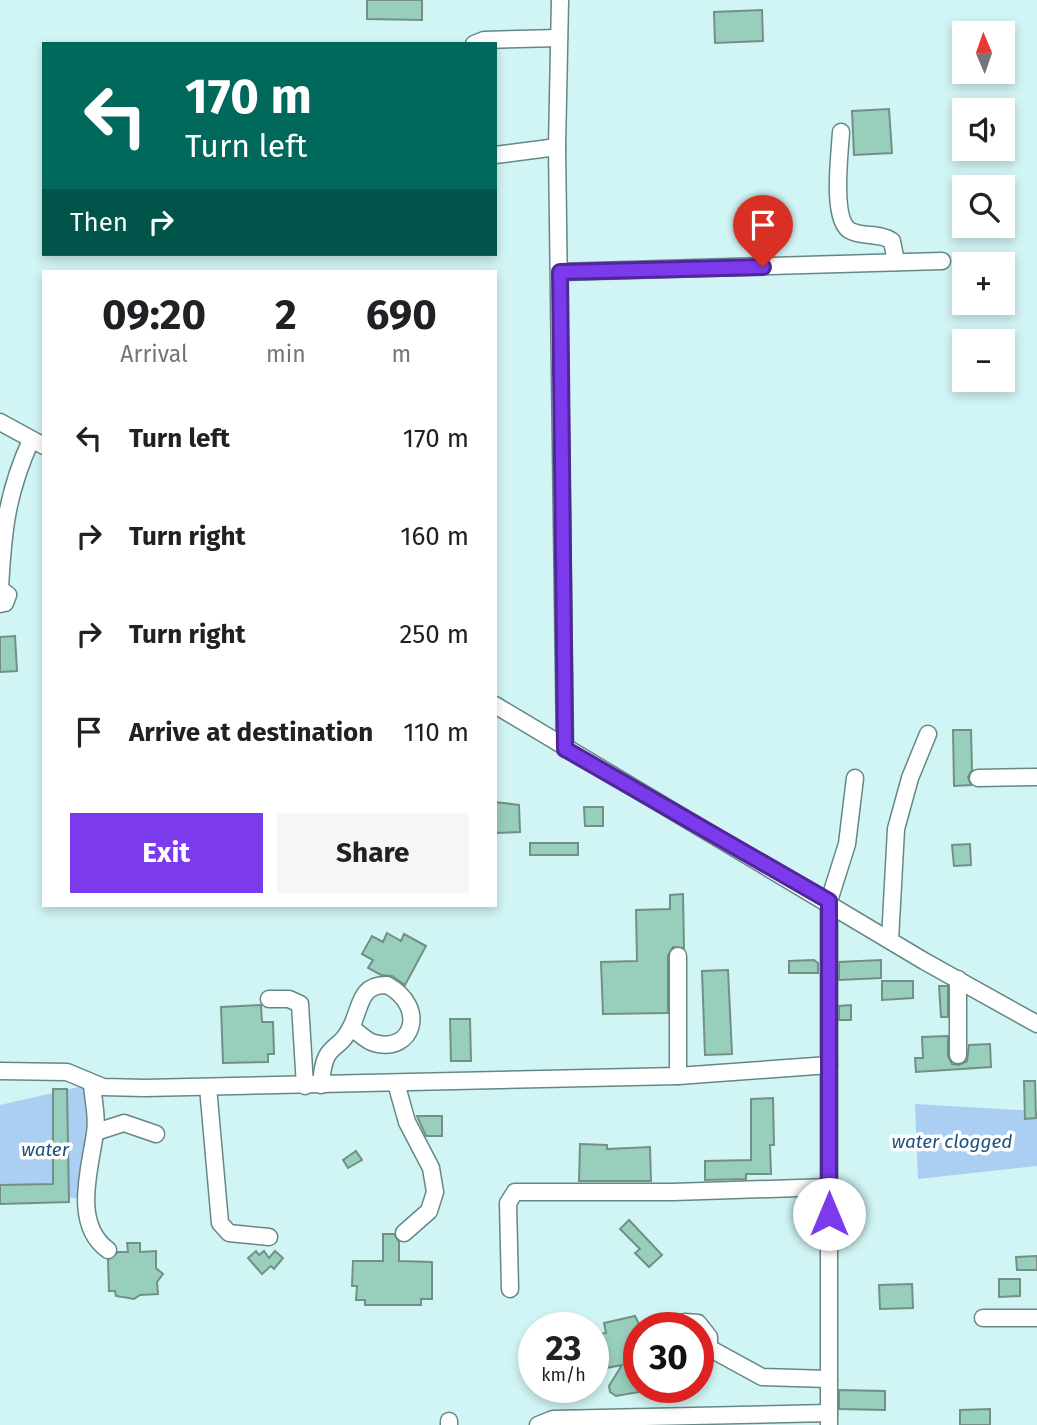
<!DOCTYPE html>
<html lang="en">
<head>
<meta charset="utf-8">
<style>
  body { margin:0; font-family:"Fira Sans",sans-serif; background:#f6f6f6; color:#202124; height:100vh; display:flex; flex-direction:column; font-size:26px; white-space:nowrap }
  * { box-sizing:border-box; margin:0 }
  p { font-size:23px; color:#757577 }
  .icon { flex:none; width:38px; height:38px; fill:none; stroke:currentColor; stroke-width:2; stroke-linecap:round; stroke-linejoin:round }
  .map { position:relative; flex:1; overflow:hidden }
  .sheet { position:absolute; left:42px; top:270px; width:455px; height:637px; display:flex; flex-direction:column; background:#fff; border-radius:0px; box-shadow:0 4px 10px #0003 }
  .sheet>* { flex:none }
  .banner { position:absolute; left:42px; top:42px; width:455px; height:214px; border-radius:0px; box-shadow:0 4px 10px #0003; background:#00695c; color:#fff; overflow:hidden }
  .needle { width:46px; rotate:358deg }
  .controls { position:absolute; left:952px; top:21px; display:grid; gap:14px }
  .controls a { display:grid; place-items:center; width:63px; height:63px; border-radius:0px; background:#fff; box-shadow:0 4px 10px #0003; font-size:35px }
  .speed { position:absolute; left:518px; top:1312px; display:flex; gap:14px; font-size:35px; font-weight:700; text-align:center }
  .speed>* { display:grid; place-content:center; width:91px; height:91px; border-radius:50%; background:#fff; box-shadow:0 4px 10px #0003; line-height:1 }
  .speed small { font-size:18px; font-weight:400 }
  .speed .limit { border:10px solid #d22; background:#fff; color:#111 }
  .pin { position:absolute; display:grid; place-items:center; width:60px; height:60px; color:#fff; margin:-72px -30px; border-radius:50% 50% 50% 0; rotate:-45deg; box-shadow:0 0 7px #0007 }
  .pin .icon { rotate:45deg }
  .me { position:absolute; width:77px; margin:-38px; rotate:0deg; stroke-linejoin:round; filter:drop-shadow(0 0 5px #0008) }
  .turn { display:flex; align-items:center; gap:24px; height:147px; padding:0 28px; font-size:32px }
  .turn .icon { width:91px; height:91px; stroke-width:2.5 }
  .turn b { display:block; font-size:49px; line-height:60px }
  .then { display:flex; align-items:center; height:66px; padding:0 28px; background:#0003; gap:14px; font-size:26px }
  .eta { display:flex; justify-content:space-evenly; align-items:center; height:119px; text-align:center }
  .eta b { font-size:42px; font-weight:700; line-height:49px }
  .cta { display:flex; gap:14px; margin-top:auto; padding:14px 28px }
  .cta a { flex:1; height:80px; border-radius:0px; background:#7c3aed; color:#fff; font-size:28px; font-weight:700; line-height:80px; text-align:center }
  .cta a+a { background:#f6f6f6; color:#202124 }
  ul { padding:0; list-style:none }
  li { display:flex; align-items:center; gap:21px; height:98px; padding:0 28px }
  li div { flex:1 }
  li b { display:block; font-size:26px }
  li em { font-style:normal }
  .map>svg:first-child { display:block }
  .water { fill:#abcff2 }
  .building { fill:#98cfbc; stroke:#729085; stroke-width:2 }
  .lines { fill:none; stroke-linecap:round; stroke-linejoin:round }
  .minor-casing { stroke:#668787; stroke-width:19 }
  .minor { stroke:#fff; stroke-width:16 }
  .route-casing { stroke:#51269a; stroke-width:18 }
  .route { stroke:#7c3aed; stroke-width:12 }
  .labels { text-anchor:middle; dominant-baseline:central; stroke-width:7; stroke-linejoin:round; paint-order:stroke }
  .water-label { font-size:19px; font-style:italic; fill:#1e527e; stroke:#fff }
</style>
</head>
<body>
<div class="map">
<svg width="1037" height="1425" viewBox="0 0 1037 1425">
  <rect width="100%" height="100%" fill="#d1f4f4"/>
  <g class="water">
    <polygon points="92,1084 87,1199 0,1193 0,1105"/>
    <polygon points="915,1104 1037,1111 1037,1166 918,1179"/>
  </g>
  <g class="building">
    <polygon points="367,0 422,0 422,20 367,19"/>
    <polygon points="762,10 763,41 715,43 714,12"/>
    <polygon points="889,109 892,153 854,155 852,111"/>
    <polygon points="15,636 17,671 0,672 0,637"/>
    <polygon points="953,730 971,730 972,770 968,777 971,785 954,786"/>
    <polygon points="495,802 519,805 520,832 495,833"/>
    <polygon points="584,807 603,807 603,826 585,826"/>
    <rect x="530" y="843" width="48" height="12"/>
    <polygon points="970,844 971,865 954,866 952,845"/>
    <polygon points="683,894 684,948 673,947 668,955 668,1013 603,1014 601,962 637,961 636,910 670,909 670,895"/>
    <polygon points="387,933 401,941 404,934 426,946 405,985 392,976 381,975 368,968 373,960 362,954 372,936 383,942"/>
    <polygon points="814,960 818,963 818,973 789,973 789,961"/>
    <polygon points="881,960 881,978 839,980 839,962"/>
    <polygon points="728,970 732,1054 705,1055 702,971"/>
    <polygon points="882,981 913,981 913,998 882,1000"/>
    <polygon points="939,986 948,986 948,1017 941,1017"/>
    <polygon points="261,1005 262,1022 273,1022 274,1054 268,1054 268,1062 223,1063 221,1007"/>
    <polygon points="851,1005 851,1020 839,1020 839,1006"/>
    <polygon points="450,1019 470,1019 471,1061 451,1061"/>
    <polygon points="948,1036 948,1056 952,1064 959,1065 967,1061 969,1045 990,1044 991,1067 916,1072 915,1058 923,1058 922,1037"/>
    <polygon points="1024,1081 1035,1081 1036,1118 1025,1119"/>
    <polygon points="53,1089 67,1089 69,1202 0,1204 0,1185 53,1184"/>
    <polygon points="773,1098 774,1145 770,1145 771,1174 746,1174 746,1179 705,1180 705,1161 751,1160 751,1099"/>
    <polygon points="417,1116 442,1116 442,1136 426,1136"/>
    <polygon points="580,1144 607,1145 607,1149 650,1147 651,1181 579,1181"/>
    <polygon points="356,1151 362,1160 348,1168 343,1160"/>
    <polygon points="629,1220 662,1255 649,1267 635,1253 640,1249 620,1229"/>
    <polygon points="383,1234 394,1234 399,1242 399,1261 432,1262 432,1299 421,1299 421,1305 365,1305 365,1300 356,1300 357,1286 352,1286 353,1261 383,1261"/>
    <polygon points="127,1243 140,1243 140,1252 156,1251 156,1268 163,1274 157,1282 158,1294 140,1295 134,1299 116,1296 115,1291 109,1291 108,1260 118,1252 128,1252"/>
    <polygon points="256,1251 259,1255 264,1251 269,1258 275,1251 283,1258 274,1269 271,1266 262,1274 248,1258"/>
    <polygon points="1037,1256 1037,1270 1017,1270 1016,1257"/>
    <polygon points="999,1279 1020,1279 1020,1296 999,1297"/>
    <polygon points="912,1284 913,1308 880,1309 879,1285"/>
    <polygon points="635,1316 639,1324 639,1392 616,1396 610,1392 609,1386 622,1365 601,1369 594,1344 600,1334 606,1333 604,1323"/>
    <polygon points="839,1390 885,1391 885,1410 839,1409"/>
    <polygon points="990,1409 990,1425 960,1425 960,1410"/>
  </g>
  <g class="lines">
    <g class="minor-casing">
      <g id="minor">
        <polyline points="560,0 557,147 565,749"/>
        <polyline points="474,44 484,40 559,38"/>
        <path d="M841 132C840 153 831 217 849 230 862 238 879 232 892 241L896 262"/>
        <polyline points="495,155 557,147"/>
        <polyline points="560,272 942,261"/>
        <polyline points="0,422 44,446"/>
        <path d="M0 604 5 603 8 595 0 589C3 530 7 493 31 440"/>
        <polyline points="495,705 924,961 1037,1024"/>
        <polyline points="978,778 1037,777"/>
        <polyline points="890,940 896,829 910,778 928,734"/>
        <polyline points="678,956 678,1076"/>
        <polyline points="958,979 958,1055"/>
        <polyline points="269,999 289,999 300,1004 305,1086"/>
        <polyline points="0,1071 67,1072 103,1087 145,1088 678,1076 829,1065"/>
        <polyline points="396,1083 407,1122 431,1168 435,1192 429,1211 404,1233"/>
        <path d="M92 1084C93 1100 98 1118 95 1133 90 1169 72 1224 108 1250"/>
        <path d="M321 1085C324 1038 338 1056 352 1025 361 1006 360 984 387 985 428 1007 413 1054 374 1043 366 1041 358 1032 351 1027"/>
        <polyline points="208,1087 220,1223 229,1233 269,1237"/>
        <polyline points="96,1132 124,1123 156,1134"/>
        <polyline points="510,1289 508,1203 515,1192 673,1192 829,1187"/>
        <polyline points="983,1318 1037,1318"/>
        <polyline points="669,1328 685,1322 698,1323 709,1337 709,1348 762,1377 829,1379"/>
        <polyline points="449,1425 449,1421"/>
        <polyline points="538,1425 553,1419 829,1413"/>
        <polyline points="829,1425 829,901 847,844 855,778"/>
      </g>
    </g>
    <use href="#minor" class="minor"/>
  </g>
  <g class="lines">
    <g class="route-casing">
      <polyline id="route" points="763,267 560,272 565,749 829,901 829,1214"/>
    </g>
    <use href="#route" class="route"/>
  </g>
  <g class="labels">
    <g class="water-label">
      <text x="952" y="1141">water clogged</text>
      <text x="45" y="1149">water</text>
    </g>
  </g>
</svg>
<div class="controls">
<a><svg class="needle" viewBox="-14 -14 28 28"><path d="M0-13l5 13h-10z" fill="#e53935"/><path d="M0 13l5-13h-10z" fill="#757577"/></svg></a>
<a><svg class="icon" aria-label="sound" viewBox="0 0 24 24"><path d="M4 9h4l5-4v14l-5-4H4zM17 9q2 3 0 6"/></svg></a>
<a><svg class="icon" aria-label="search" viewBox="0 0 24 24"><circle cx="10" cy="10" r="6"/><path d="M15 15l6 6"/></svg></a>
<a>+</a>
<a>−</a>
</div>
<div class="speed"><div>23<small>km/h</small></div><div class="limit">30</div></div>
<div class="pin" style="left:763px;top:267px;background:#d93025"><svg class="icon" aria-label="arrive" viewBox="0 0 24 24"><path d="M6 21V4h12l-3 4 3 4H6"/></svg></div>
<svg class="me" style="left:829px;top:1214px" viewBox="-20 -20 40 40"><circle r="19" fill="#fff"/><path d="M0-13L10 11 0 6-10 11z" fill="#7c3aed"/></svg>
<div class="banner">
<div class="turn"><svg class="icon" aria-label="left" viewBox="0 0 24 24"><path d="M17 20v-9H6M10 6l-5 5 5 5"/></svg><div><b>170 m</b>Turn left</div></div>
<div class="then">Then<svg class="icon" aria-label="right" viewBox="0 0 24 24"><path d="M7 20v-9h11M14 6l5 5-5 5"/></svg></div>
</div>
<section class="sheet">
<div class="eta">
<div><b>09:20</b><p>Arrival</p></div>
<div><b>2</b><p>min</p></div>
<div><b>690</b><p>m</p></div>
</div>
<ul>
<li><svg class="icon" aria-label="left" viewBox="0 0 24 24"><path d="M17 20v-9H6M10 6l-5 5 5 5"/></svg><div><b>Turn left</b></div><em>170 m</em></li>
<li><svg class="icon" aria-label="right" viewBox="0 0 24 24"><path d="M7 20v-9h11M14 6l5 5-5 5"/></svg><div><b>Turn right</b></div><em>160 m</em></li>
<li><svg class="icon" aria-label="right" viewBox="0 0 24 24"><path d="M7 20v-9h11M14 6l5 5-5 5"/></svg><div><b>Turn right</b></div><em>250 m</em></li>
<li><svg class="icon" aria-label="arrive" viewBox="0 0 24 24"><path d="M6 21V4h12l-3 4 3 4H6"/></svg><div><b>Arrive at destination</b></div><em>110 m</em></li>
</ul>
<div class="cta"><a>Exit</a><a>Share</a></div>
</section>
</div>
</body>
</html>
